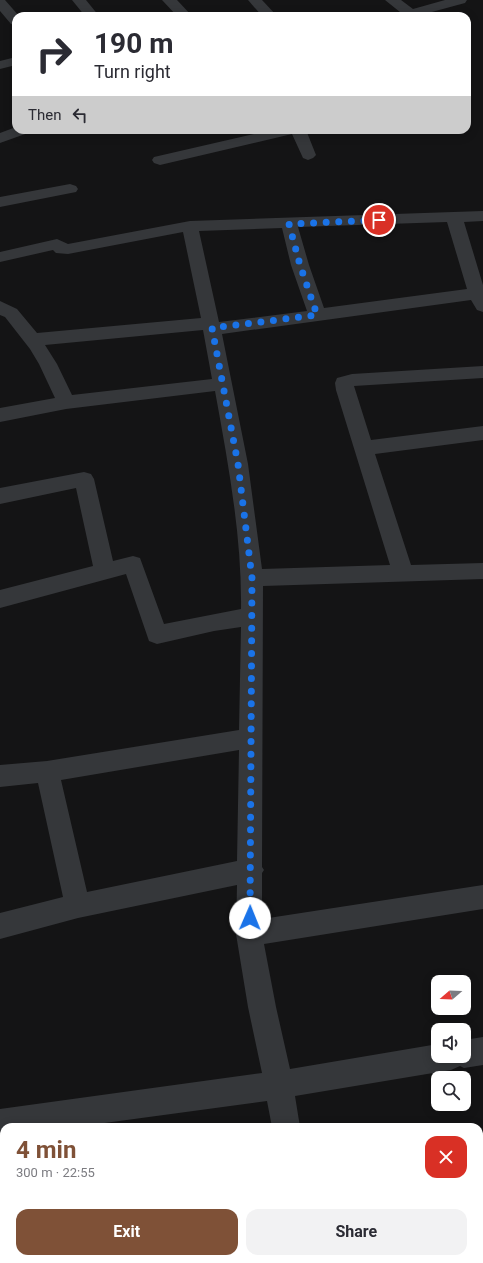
<!DOCTYPE html>
<html lang="en">
<head>
<meta charset="utf-8">
<style>
  body { margin:0; font-family:Roboto,sans-serif; background:#f2f2f3; color:#2b2b33; height:100vh; display:flex; flex-direction:column; font-size:15px; white-space:nowrap }
  * { box-sizing:border-box; margin:0 }
  p { font-size:13px; color:#7c7c81 }
  .icon { flex:none; width:22px; height:22px; fill:none; stroke:currentColor; stroke-width:2; stroke-linecap:round; stroke-linejoin:round }
  .map { position:relative; flex:1; overflow:hidden }
  .panel { position:absolute; left:0px; top:1123px; width:483px; height:140px; display:flex; flex-direction:column; background:#fff; border-radius:12px 12px 0 0; box-shadow:0 2px 10px #0003 }
  .panel>* { flex:none }
  .guide { position:absolute; left:12px; top:12px; width:459px; height:122px; border-radius:12px; box-shadow:0 2px 10px #0003; background:#fff; color:#2b2b33; overflow:hidden }
  .needle { width:26px; rotate:251deg }
  .fabs { position:absolute; left:431px; top:975px; display:grid; gap:8px }
  .fabs a { display:grid; place-items:center; width:40px; height:40px; border-radius:8px; background:#fff; box-shadow:0 2px 10px #0003; font-size:20px }
  .pin { position:absolute; display:grid; place-items:center; width:34px; height:34px; color:#fff; margin:-17px; border:2px solid #fff; border-radius:50%; box-shadow:0 1px 4px #0007 }
  .me { position:absolute; width:44px; margin:-22px; rotate:1deg; stroke-linejoin:round; filter:drop-shadow(0 0 3px #0008) }
  .turn { display:flex; align-items:center; gap:14px; height:84px; padding:0 16px; font-size:18px }
  .turn .icon { width:52px; height:52px; stroke-width:2.5 }
  .turn b { display:block; font-size:28px; line-height:34px }
  .then { display:flex; align-items:center; height:38px; padding:0 16px; background:#0003; gap:8px; font-size:15px }
  .round { display:grid; place-items:center; flex:none; width:42px; height:42px; border-radius:12px; background:#f2f2f3 }
  .headline { display:flex; align-items:center; justify-content:space-between; height:68px; padding:0 16px }
  h1 { font-size:24px; font-weight:700; line-height:30px; color:#7f5137 }
  .cta { display:flex; gap:8px; margin-top:auto; padding:8px 16px }
  .cta a { flex:1; height:46px; border-radius:12px; background:#7f5137; color:#fff; font-size:16px; font-weight:700; line-height:46px; text-align:center }
  .cta a+a { background:#f2f2f3; color:#2b2b33 }
  .map>svg:first-child { display:block }
  .lines { fill:none; stroke-linecap:round; stroke-linejoin:round }
  .minor { fill:#35373a; fill-rule:evenodd }
  .route { stroke:#1a73e8; stroke-width:7; stroke-dasharray:0 12.6 }
</style>
</head>
<body>
<div class="map">
<svg width="483" height="1263" viewBox="0 0 483 1263">
  <rect width="100%" height="100%" fill="#141415"/>
  <g class="lines">
    <g class="minor">
      <polygon points="0,0 5,0 19,16 16,16 16,25 11,24 0,11"/>
      <polygon points="72,0 86,0 99,16 85,16"/>
      <polygon points="162,0 177,0 192,16 177,16"/>
      <polygon points="248,0 262,0 277,16 262,16"/>
      <polygon points="385,0 401,0 413,9 445,0 467,0 465,3 417,16 395,16 400,12"/>
      <polygon points="16,57 16,65 0,69 0,61"/>
      <polygon points="16,127 16,130 31,130 28,133 0,143 0,133"/>
      <polygon points="271,130 306,130 316,155 313,158 308,160 303,158 292,134 160,165 154,163 152,160 154,157"/>
      <polygon points="70,184 76,186 78,189 76,192 0,207 0,197"/>
      <path d="M483 211V221L464 222 483 285V312L477 310 471 300 222 334 248 464 262 569 390 565 336 390 335 383 337 378 352 374 483 366V378L354 386 371 440 483 426V440L375 454 411 565 483 563V579L263 586 262 867 264 870 262 873V919L483 885V909L264 944 276 1007 290 1069 438 1044V1056H464V1040L483 1037V1065L464 1068 460 1066 451 1070 295 1096 300 1127H272L267 1101 75 1127H4V1137H0V1109L262 1073 248 1007 236 934 237 885 78 918 0 939V913L63 897 38 783 0 787V765L47 761 239 730 241 627 214 631 157 644 149 641 126 574 0 608V590L93 566 76 488 0 504V488L84 472 91 474 94 479 113 561 133 556 140 558 164 624 241 609C242 536 228 463 215 391L66 409 0 422V408L55 398 39 364 30 349 5 317 0 315V301L17 309 37 333 201 318 183 232 68 254 56 253 53 250 0 262V252L57 239 68 244 190 221ZM447 222 467 289 324 308 309 265 298 227ZM282 228 291 265 307 311 219 322 199 231ZM203 330 212 379 72 395 57 364 45 345ZM239 750 237 861 87 892 61 780Z"/>
      <polygon points="292,1259 322,1259 323,1263 293,1263"/>
    </g>
  </g>
  <g class="lines">
    <polyline class="route" points="250,918 252,578 238,464 212,328 317,315 300,265 289,224 379,220"/>
  </g>
</svg>
<div class="fabs">
<a><svg class="needle" viewBox="-14 -14 28 28"><path d="M0-13l5 13h-10z" fill="#e53935"/><path d="M0 13l5-13h-10z" fill="#7c7c81"/></svg></a>
<a><svg class="icon" aria-label="sound" viewBox="0 0 24 24"><path d="M4 9h4l5-4v14l-5-4H4zM17 9q2 3 0 6"/></svg></a>
<a><svg class="icon" aria-label="search" viewBox="0 0 24 24"><circle cx="10" cy="10" r="6"/><path d="M15 15l6 6"/></svg></a>
</div>
<div class="pin" style="left:379px;top:220px;background:#d93025"><svg class="icon" aria-label="arrive" viewBox="0 0 24 24"><path d="M6 21V4h12l-3 4 3 4H6"/></svg></div>
<svg class="me" style="left:250px;top:918px" viewBox="-20 -20 40 40"><circle r="19" fill="#fff"/><path d="M0-13L10 11 0 6-10 11z" fill="#1a73e8"/></svg>
<div class="guide">
<div class="turn"><svg class="icon" aria-label="right" viewBox="0 0 24 24"><path d="M7 20v-9h11M14 6l5 5-5 5"/></svg><div><b>190 m</b>Turn right</div></div>
<div class="then">Then<svg class="icon" aria-label="left" viewBox="0 0 24 24"><path d="M17 20v-9H6M10 6l-5 5 5 5"/></svg></div>
</div>
<section class="panel">
<div class="headline"><div><h1>4 min</h1><p>300 m · 22:55</p></div><a class="round" style="background:#d93025;color:#fff"><svg class="icon" aria-label="close" viewBox="0 0 24 24"><path d="M6 6l12 12M18 6L6 18"/></svg></a></div>
<div class="cta"><a>Exit</a><a>Share</a></div>
</section>
</div>
</body>
</html>
